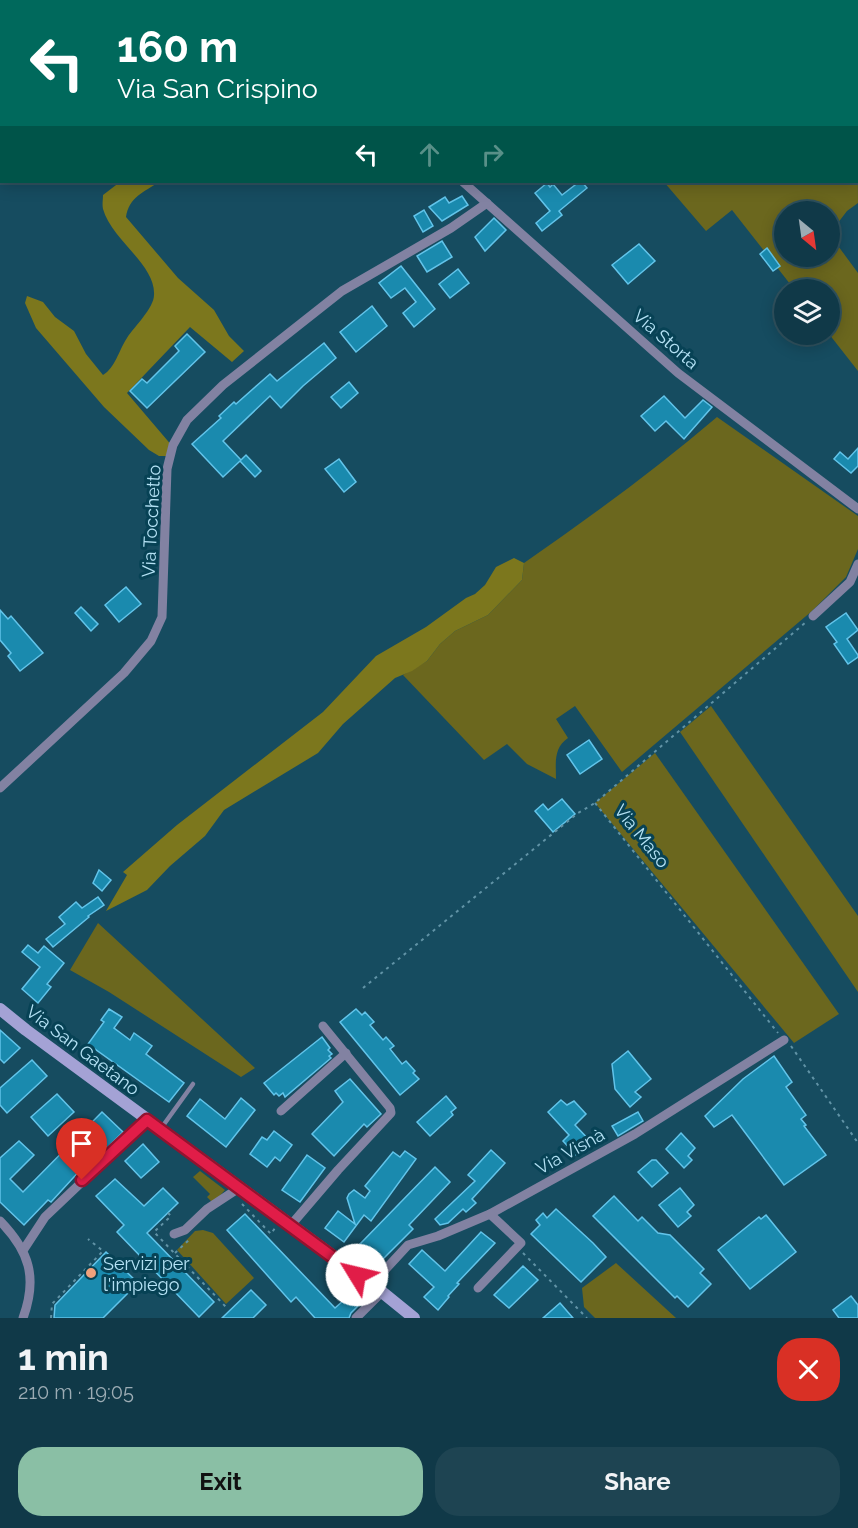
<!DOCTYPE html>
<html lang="en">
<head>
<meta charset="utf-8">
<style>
  body { margin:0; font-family:Raleway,sans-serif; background:#1e4452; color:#f1f3f6; height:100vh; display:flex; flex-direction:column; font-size:22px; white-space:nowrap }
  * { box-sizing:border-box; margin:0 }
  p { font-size:20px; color:#9cacb4 }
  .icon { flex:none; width:33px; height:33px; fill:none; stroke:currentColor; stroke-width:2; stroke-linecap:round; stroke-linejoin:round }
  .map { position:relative; height:1318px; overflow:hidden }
  .sheet { display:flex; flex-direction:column; background:#103948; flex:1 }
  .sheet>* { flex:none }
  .banner { position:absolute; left:0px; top:0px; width:858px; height:183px; box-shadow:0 3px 15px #0003,0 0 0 2px #305360; background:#00695c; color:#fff; overflow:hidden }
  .needle { width:39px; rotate:151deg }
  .controls { position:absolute; left:774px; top:201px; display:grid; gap:12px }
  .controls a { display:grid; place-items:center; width:66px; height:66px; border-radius:50%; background:#103948; box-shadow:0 3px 15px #0003,0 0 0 2px #305360; font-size:30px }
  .pin { position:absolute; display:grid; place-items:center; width:51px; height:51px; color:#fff; margin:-62px -26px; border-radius:50% 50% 50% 0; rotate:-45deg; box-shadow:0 0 6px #0007 }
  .pin .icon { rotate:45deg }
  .me { position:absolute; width:66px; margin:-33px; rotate:306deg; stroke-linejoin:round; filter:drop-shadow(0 0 4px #0008) }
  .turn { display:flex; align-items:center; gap:21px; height:126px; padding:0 18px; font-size:27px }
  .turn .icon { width:78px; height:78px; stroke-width:2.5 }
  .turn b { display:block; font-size:42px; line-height:51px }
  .lanes { display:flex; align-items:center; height:57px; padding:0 18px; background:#0003; justify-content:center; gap:30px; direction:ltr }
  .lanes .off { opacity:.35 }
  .round { display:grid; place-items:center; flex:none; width:63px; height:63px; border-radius:24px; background:#1e4452 }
  .summary { display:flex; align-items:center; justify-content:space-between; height:102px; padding:0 18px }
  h1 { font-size:36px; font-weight:700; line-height:45px }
  .cta { display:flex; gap:12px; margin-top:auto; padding:12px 18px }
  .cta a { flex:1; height:69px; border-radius:24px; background:#8abfa5; color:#111; font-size:24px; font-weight:700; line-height:69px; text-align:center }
  .cta a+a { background:#1e4452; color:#f1f3f6 }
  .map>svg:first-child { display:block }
  .green { fill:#6b671e; fill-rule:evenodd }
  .forest { fill:#7c771d }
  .building { fill:#1a8aae; stroke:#62c4ea; stroke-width:1.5 }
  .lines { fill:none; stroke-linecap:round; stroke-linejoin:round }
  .path { stroke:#6193a6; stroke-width:2; stroke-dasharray:3 4.5; stroke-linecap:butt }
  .lane { stroke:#8282a2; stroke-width:4.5 }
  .street { stroke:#8282a2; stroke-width:9 }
  .secondary { stroke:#a4a2d5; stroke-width:12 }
  .route-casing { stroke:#92132f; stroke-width:15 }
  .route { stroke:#e11d48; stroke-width:10 }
  .poi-dot { fill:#f1a17c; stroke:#074255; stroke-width:2 }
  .labels { text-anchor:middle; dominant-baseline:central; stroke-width:6; stroke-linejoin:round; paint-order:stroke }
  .street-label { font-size:18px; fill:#b5e2f5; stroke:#074255 }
  .poi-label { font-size:18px; fill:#b5e2f5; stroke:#074255; text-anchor:start }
</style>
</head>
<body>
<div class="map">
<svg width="858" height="1318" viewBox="0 0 858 1318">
  <rect width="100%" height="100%" fill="#164c60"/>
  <g class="green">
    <polygon points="525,0 821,0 822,1 526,2"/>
    <path d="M857 55 858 203 847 211 831 232 833 239 858 273V371L829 334 830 290 794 289 732 210 706 231 664 182H856ZM784 212H830V256H784Z"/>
    <path d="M717 417 858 516V549L846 577 812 611 622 772 575 706 556 719 568 738C553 748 556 764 556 779L527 764 507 744 484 760 403 675 427 661 440 644 455 631 488 615 522 580 524 563C590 517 655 470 717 417Z"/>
    <polygon points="711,706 858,916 858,992 680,732"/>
    <polygon points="655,753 839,1014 794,1043 595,803"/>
    <polygon points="98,923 255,1068 241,1077 109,992 70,970"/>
    <polygon points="200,1171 225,1190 213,1203 207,1197 210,1194 193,1177"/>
    <polygon points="203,1230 213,1233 254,1278 226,1304 177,1250 195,1231"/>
    <polygon points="616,1263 676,1318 595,1318 584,1307 582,1288"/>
  </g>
  <g class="forest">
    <path d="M120 182H159C144 192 129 197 126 217L178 278 214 310 229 336 244 351 232 362 190 327 127 393 173 447 168 456H159L149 450 104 407 36 328 25 303 27 296 43 302 55 317 74 331 86 354 103 375C115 368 119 350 127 338 134 327 154 308 154 295 156 265 111 239 103 209 102 205 103 199 103 195Z"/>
    <polygon points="514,558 524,563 522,580 488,615 455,631 440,644 427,661 412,671 395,678 343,724 318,753 224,810 205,836 170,866 147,890 106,911 127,875 123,872 177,825 323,712 376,656 426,627 466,598 475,594 485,585 496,567"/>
  </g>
  <g class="building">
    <polygon points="579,182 582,182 587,188 559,211 562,215 542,231 536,223 550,211 535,193 547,183 550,187 553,184 562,195"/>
    <polygon points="462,196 468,205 442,221 429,207 445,197 449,203"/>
    <polygon points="424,210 433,226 423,232 414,216"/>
    <polygon points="494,218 506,230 485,251 475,237"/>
    <polygon points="442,241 452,257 427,272 417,256"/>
    <polygon points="639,244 655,261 628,284 612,265"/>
    <polygon points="767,248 780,266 773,271 760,254"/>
    <polygon points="401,266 435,309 414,327 403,313 416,302 405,288 391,298 379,283"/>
    <polygon points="458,269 469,283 450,298 439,284"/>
    <polygon points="372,306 387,326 356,352 340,332"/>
    <polygon points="187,334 205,352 147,408 130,391 142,379 147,383 179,351 175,346"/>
    <polygon points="324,343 336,358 303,386 281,408 270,396 223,441 241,460 246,455 261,471 255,477 240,461 223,477 192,444 221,418 219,416 234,402 236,404 270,374 277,381"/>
    <polygon points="349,382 358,393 341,408 331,397"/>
    <polygon points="664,396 685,418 703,400 712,407 684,439 666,421 655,431 641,416"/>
    <polygon points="858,448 858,466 851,473 834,459 840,452 848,459"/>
    <polygon points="339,459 356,482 344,492 325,469"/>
    <polygon points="126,587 141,604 119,622 105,605"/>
    <polygon points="81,607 98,624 91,631 75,613"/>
    <polygon points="0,610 8,619 11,616 43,653 20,671 8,656 11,653 0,640"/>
    <polygon points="846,613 858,630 847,639 858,655 858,657 848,664 834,644 837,642 826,627"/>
    <polygon points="589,740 602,759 580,774 567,755"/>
    <polygon points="562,799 575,814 553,832 535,811 543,804 548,810"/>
    <polygon points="99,870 111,880 102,891 93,883"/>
    <polygon points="98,897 104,905 88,916 89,917 53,947 46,939 65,924 59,917 76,902 82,908"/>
    <polygon points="28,945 38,953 44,946 64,963 47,984 51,987 38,1003 22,989 40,967 22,952"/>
    <polygon points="109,1009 122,1017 114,1028 130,1040 134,1033 152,1046 146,1054 184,1083 169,1102 88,1044 104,1022 101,1020"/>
    <polygon points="356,1009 362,1015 365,1012 374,1022 370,1025 383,1040 386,1037 394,1046 390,1049 402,1064 406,1061 415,1071 413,1073 419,1079 400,1095 340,1022"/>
    <polygon points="0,1030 20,1048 4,1063 0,1059"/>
    <polygon points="322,1037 330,1048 328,1050 332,1054 329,1056 331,1058 285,1097 283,1093 279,1096 276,1093 274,1095 264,1083"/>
    <polygon points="628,1051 651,1079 635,1092 641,1097 630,1107 615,1089 612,1064"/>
    <polygon points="774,1056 792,1082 786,1087 806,1115 801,1119 806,1125 804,1126 826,1155 784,1185 732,1115 714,1127 705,1116 743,1079"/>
    <polygon points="32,1060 47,1076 7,1113 0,1105 0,1088"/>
    <polygon points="350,1079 381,1114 367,1127 364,1124 334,1156 312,1134 343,1102 335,1091"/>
    <polygon points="57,1094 74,1112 48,1136 31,1117"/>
    <polygon points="446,1096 456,1108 451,1112 453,1115 430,1136 417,1122"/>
    <polygon points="241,1098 255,1110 226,1147 187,1116 200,1099 225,1119"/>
    <polygon points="561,1100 567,1105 574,1101 586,1114 575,1125 592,1143 576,1155 563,1141 569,1135 548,1112"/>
    <polygon points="102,1112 123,1132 107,1148 106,1147 85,1167 84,1166 51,1202 48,1200 24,1225 0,1202 0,1158 19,1141 34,1155 10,1179 23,1192"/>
    <polygon points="638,1112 643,1121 618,1136 612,1126"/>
    <polygon points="274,1131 292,1145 280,1161 275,1157 267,1167 250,1154 262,1137 267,1140"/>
    <polygon points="681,1133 695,1148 688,1156 692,1160 684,1168 666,1149"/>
    <polygon points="143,1144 159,1162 141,1178 125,1161"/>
    <polygon points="491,1150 505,1163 472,1199 476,1203 466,1212 463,1209 448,1223 440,1225 435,1219 475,1181 468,1175"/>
    <polygon points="405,1151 416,1159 371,1221 364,1215 344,1242 325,1228 338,1211 355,1224 347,1198 349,1194 354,1190 365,1198 370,1191 365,1186 393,1152 400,1157"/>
    <polygon points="307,1155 325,1168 300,1202 282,1190"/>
    <polygon points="652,1160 656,1160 668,1173 652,1187 638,1172"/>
    <polygon points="435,1167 450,1182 409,1225 413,1229 381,1261 373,1253 371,1255 360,1244"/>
    <polygon points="115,1179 144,1206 163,1188 178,1203 147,1233 214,1302 199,1317 117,1232 124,1225 96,1196"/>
    <polygon points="680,1188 694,1205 687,1212 691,1216 678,1227 659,1205"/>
    <polygon points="614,1196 638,1221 642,1217 658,1233 670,1235 704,1269 700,1273 711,1284 688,1307 677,1296 675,1298 593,1216"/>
    <polygon points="556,1209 593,1243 606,1257 581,1282 531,1234 540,1225 536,1220 543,1213 547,1218"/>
    <polygon points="245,1214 335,1308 344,1300 346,1302 358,1291 365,1299 351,1313 349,1318 315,1318 296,1297 291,1302 227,1230"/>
    <polygon points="766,1215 796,1252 750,1289 718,1250 759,1217 761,1219"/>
    <polygon points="481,1232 495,1243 457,1283 459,1284 448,1296 449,1297 438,1310 424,1297 434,1287 409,1264 422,1250 445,1271"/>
    <polygon points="106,1252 138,1283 103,1318 54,1318 55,1305"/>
    <polygon points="523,1266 538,1280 509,1308 494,1295"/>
    <polygon points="251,1290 266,1305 253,1318 222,1318"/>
    <polygon points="851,1296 858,1305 858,1318 839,1318 833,1310"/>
    <polygon points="560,1303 573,1318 543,1318"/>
  </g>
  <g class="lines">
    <g class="path">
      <polyline points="595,803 778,1033"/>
      <polyline points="363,988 578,813 595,803 806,622"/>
      <polyline points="791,1046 858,1143"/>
      <polyline points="242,1204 271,1234 275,1228"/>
      <polyline points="168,1213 171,1216 154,1232 226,1307"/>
      <polyline points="175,1253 190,1239"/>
      <polyline points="523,1253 587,1318"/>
      <polyline points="51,1318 52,1304 103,1251 88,1239"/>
    </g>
    <polyline class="lane" points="162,1127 193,1084"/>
    <g class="street">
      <polyline points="141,0 144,2"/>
      <polyline points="326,0 327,2"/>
      <polyline points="463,182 678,373 858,509"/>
      <polyline points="813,616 850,582 858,564"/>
      <polyline points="0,788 124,673 151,641 162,617 167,469 173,445 187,420 223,385 342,291 451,228 487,203"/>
      <polyline points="281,1111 346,1053"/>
      <path d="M0 1221C29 1251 38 1277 23 1318"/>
      <polyline points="291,1225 338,1170 391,1113 390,1108 323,1026"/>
      <polyline points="174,1234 185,1230 207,1209 239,1188"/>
      <polyline points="24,1249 45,1217 147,1120"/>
      <polyline points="371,1285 408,1245 438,1236 490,1214 635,1134 784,1040"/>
      <polyline points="478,1288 521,1243 490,1214"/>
      <polyline points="356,1318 382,1292"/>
    </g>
    <polyline class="secondary" points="0,1009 26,1030 382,1292 414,1318"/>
  </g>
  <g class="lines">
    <g class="route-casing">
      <polyline id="route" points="82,1180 147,1120 357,1275"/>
    </g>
    <use href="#route" class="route"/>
  </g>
  <circle class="poi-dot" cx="91" cy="1273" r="6"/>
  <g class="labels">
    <g class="street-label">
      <text transform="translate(666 339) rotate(41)">Via Storta</text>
      <text transform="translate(151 521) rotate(-87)">Via Tocchetto</text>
      <text transform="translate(642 836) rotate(51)">Via Maso</text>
      <text transform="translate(83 1050) rotate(37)">Via San Gaetano</text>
      <text transform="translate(570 1151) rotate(-29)">Via Visnà</text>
    </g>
    <g class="poi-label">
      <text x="103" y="1263">Servizi per<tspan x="103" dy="21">l'impiego</tspan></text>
    </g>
  </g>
</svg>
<div class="controls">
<a><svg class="needle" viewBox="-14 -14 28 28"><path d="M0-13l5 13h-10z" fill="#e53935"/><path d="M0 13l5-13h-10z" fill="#9cacb4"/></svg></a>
<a><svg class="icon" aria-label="layers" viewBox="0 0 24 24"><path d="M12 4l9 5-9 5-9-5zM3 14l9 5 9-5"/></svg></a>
</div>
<div class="pin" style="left:82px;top:1180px;background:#d93025"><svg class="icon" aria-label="arrive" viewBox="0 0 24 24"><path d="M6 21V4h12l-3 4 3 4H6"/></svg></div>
<svg class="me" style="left:357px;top:1275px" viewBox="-20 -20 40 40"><circle r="19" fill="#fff"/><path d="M0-13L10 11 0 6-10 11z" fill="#e11d48"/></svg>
<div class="banner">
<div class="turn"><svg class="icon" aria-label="left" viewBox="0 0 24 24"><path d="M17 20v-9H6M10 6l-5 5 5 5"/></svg><div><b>160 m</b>Via San Crispino</div></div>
<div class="lanes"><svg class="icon" aria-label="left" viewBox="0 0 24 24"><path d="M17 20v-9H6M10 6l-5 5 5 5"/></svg><svg class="icon off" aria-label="ahead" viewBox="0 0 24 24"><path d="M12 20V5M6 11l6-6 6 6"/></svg><svg class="icon off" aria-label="right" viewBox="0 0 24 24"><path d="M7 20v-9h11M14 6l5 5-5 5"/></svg></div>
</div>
</div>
<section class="sheet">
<div class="summary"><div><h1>1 min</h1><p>210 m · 19:05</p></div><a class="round" style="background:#d93025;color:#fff"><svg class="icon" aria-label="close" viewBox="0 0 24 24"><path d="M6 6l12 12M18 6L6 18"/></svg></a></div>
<div class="cta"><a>Exit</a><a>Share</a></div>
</section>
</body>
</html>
